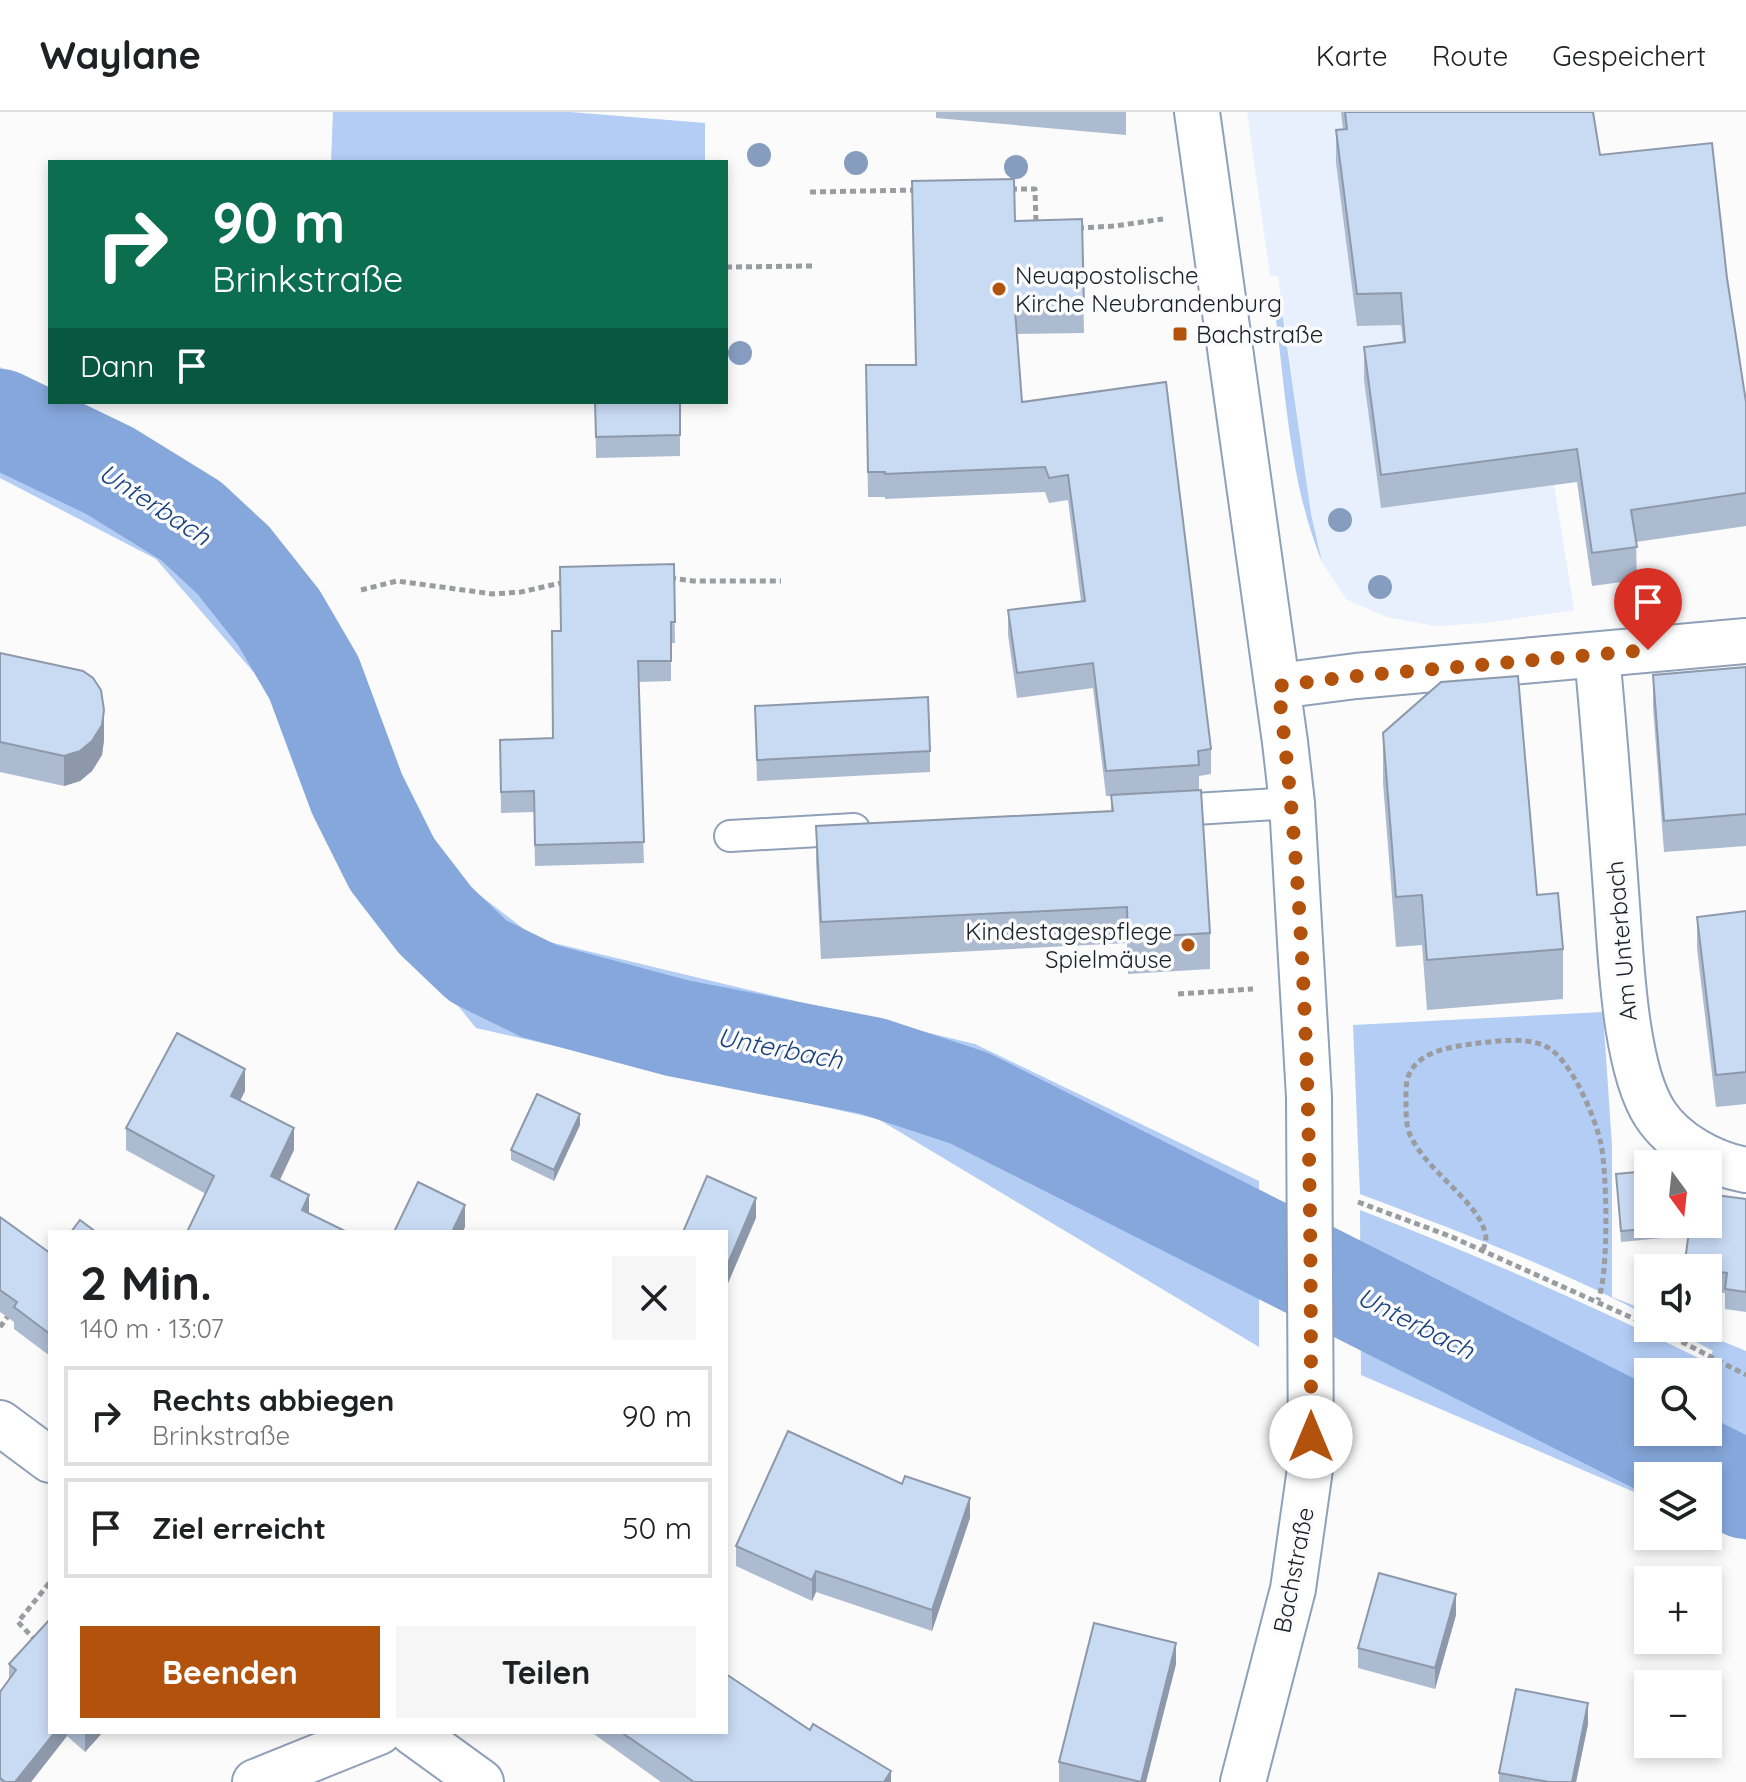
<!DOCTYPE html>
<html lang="de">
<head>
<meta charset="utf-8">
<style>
  body { margin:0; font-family:Quicksand,sans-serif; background:#f6f6f6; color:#202124; height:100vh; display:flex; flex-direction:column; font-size:30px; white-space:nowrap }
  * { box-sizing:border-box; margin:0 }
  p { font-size:26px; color:#757577 }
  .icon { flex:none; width:44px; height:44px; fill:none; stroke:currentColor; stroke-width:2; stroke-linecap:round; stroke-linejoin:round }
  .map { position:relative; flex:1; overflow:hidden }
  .side { position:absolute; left:48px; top:1118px; width:680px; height:504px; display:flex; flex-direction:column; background:#fff; border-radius:0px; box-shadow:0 4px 12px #0003 }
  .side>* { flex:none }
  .top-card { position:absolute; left:48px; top:48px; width:680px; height:244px; border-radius:0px; box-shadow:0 4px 12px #0003; background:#0b6e4f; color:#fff; overflow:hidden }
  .needle { width:52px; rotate:165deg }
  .buttons { position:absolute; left:1634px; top:1038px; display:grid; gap:16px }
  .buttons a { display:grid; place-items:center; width:88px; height:88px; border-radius:0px; background:#fff; box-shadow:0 4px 12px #0003; font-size:40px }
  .pin { position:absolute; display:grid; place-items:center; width:68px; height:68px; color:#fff; margin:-82px -34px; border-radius:50% 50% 50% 0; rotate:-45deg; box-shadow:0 0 8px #0007 }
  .pin .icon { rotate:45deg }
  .me { position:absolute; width:88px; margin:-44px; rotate:0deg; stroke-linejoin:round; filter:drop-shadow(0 0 6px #0008) }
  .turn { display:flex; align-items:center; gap:28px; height:168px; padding:0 32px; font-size:36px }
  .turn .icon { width:104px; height:104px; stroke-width:2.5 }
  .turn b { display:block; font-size:56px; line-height:68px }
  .then { display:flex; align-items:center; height:76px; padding:0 32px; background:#0003; gap:16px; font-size:30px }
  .round { display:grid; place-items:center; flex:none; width:84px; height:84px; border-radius:0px; background:#f6f6f6 }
  .headline { display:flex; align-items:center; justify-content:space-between; height:136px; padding:0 32px }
  h1 { font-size:48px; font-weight:700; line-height:60px }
  .primary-button { display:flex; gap:16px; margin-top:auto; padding:16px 32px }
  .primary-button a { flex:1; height:92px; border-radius:0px; background:#b3520d; color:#fff; font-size:32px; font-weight:700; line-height:92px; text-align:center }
  .primary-button a+a { background:#f6f6f6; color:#202124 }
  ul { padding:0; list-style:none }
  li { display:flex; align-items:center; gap:24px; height:100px; margin:0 16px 12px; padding:0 16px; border:4px solid #e0e0e0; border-radius:0px }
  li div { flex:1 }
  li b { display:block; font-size:30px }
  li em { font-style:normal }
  header { display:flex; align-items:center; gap:48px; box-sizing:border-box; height:112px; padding:0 40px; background:#fff; border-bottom:2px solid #e0e0e0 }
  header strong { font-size:38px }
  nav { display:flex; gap:44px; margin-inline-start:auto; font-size:28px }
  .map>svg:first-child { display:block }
  .built { fill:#e8f0fd }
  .green { fill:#b3cdf5; fill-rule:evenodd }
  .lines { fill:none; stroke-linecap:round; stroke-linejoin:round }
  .river { stroke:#85a7db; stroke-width:98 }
  .service-casing { stroke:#90a0b8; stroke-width:34 }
  .minor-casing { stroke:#90a0b8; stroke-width:48 }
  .path { stroke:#9a9ca0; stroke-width:5; stroke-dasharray:6 4; stroke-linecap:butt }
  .service { stroke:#fff; stroke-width:30 }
  .minor { stroke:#fff; stroke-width:44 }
  .tree { fill:#869dc0 }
  .wall { fill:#adbbd1 }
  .shaded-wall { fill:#8d99aa }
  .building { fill:#c9daf3; stroke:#8d99aa; stroke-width:2 }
  .route { stroke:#b3520d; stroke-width:14; stroke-dasharray:0 25.2 }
  .poi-dot { fill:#b3520d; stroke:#fbfbfb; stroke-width:3 }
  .labels { text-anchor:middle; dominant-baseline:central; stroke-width:7; stroke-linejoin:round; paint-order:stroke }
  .poi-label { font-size:24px; fill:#1a2029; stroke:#fbfbfb; text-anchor:start }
  .street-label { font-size:24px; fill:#1a2029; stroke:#fbfbfb }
  .water-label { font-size:26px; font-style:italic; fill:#17407e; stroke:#fbfbfb }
</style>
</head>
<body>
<header>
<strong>Waylane</strong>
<nav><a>Karte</a><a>Route</a><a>Gespeichert</a></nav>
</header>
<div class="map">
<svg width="1746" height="1670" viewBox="0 0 1746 1670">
  <rect width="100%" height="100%" fill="#fbfbfb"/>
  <polygon class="built" points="1247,0 1495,0 1574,498 1486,511 1435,514 1386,505 1346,487 1322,450 1311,402 1278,164 1270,164"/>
  <g class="green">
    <polygon points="333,0 570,0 705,11 705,50 331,50"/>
    <path d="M1282 199 1311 402 1322 450C1290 372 1286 283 1275 200Z"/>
    <polygon points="0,255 50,280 50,290 71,290 166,337 271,421 342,527 389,654 448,759 537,827 975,932 1259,1069 1259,1235 878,1007 476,916 361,774 275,585 156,447 0,366"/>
    <path d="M1603 900 1612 1034V1185L1648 1199V1204C1556 1155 1457 1119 1360 1082L1353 913Z"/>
    <path d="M1360 1098C1478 1143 1593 1194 1707 1250L1713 1239 1670 1216H1691L1746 1239V1428L1708 1412V1364H1648V1386L1361 1263ZM1708 1260V1320H1648V1260Z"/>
  </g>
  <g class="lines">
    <polyline class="river" points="0,306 110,359 191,409 233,448 279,506 314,566 357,682 392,752 435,808 478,849 539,879 677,916 872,954 969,986 1746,1378"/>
    <g class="service-casing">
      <g id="service">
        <polyline points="1162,699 1292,691"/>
        <polyline points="730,724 854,717"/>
      </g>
    </g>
    <g class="minor-casing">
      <g id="minor">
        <polyline points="1197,0 1285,630 1292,691 1309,985 1311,1350 1293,1477 1243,1670"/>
        <path d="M1597 543C1605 626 1611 709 1617 793 1621 848 1625 956 1655 1002 1674 1031 1712 1052 1746 1058"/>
        <polyline points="1278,574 1356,564 1746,529"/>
        <polyline points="0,1311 50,1348"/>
        <polyline points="412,1620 481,1670"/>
        <polyline points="255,1670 379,1620"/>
      </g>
    </g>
    <g class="path">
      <polyline points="1011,77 1035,77 1036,111"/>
      <polyline points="810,80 917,78"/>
      <polyline points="1078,116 1115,114 1163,107"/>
      <polyline points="726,155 812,154"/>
      <polyline points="670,466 693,469 781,469"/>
      <polyline points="361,478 397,469 493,482 521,480 565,470"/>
      <polyline points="1178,882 1253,877"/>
      <polyline points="1358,1090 1452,1125 1648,1213"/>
      <path d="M1483 1138C1485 1132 1487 1127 1485 1120 1476 1088 1428 1060 1411 1025 1406 1016 1406 1001 1406 990 1406 974 1405 963 1417 951 1433 936 1458 934 1479 931 1499 929 1526 925 1545 934 1571 946 1595 1005 1601 1032 1607 1060 1609 1163 1598 1188"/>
      <polyline points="0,1215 11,1200"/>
      <polyline points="1655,1216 1746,1263"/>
      <polyline points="36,1529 18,1510 50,1470"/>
    </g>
    <use href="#service" class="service"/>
    <use href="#minor" class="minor"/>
  </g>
  <g class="tree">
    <circle cx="759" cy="43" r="12"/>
    <circle cx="856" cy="51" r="12"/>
    <circle cx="1016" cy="55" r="12"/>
    <circle cx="740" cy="241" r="12"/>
    <circle cx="1340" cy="408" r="12"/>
    <circle cx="1380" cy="475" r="12"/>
  </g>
  <g class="wall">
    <polygon points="936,0 1126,0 1126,23 936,6"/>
    <polygon points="1341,0 1593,0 1600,43 1727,166 1746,290 1746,414 1636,430 1637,468 1592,474 1577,370 1381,396 1364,268 1364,235 1403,230 1401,213 1357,214 1336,51 1336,18 1343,18"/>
    <polygon points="1082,107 1084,221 1017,222 1022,290 1166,270 1211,637 1211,662 1199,664 1199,678 1210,821 1210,857 1128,862 1127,831 821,847 816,750 816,714 1111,699 1111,684 1106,684 1093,576 1017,586 1008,523 1008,498 1081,489 1068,388 1049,391 1045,380 885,387 885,385 868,385 866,253 916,253 1015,109"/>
    <polygon points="595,290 680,290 680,344 596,346"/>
    <polygon points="674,452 675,531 671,531 671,569 638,570 644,751 535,754 534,700 501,701 500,628 553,626"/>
    <polygon points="0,541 104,628 102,643 92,659 80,669 64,674 0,660"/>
    <polygon points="1746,555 1746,734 1664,740 1653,595 1653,563"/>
    <polygon points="755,594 930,639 930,660 757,669"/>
    <polygon points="1383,621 1537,783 1563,837 1563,887 1427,898 1422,833 1396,835 1383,671"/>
    <polygon points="1746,799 1746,992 1716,995 1697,837 1697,805"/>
    <polygon points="245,979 240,989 294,1038 206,1082 126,1038 126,1016"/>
    <polygon points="580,1013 554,1069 511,1048 511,1038"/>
    <polygon points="1616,1062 1673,1112 1673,1125 1621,1130"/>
    <polygon points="1746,1087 1746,1200 1725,1197 1725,1181 1708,1179 1708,1156"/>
    <polygon points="0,1105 50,1141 50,1244 14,1217 14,1210 0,1200"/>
    <polygon points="970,1406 932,1519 816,1480 812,1489 736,1454 736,1434"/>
    <polygon points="1456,1503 1435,1577 1358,1556 1358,1536"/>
    <polygon points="50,1507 50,1620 103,1620 85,1640 67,1624 31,1670 0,1670 0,1580 9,1567 9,1552"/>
    <polygon points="1176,1552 1146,1670 1059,1670 1059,1650"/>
    <polygon points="1588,1612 1576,1670 1499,1670 1499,1661"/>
    <polygon points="810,1618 891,1670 661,1670 591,1620 726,1620"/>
  </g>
  <g class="shaded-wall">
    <polygon points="104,598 104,628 102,643 92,659 80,669 64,674 64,644"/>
    <polygon points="245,957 245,979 231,1006 231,984"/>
    <polygon points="580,1002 580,1013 554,1069 554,1058"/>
    <polygon points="294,1016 294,1038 271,1087 271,1064"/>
    <polygon points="309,1083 309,1105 302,1098"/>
    <polygon points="756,1086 756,1106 726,1176 726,1156"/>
    <polygon points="465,1093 465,1115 463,1120 452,1120"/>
    <polygon points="970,1386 970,1406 932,1519 932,1498"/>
    <polygon points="816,1459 816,1480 812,1489 812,1468"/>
    <polygon points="1456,1482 1456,1503 1435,1577 1435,1556"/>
    <polygon points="1176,1531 1176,1552 1146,1670 1141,1670"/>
    <polygon points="1588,1591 1588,1612 1576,1670 1572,1670"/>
    <polygon points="55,1620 67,1620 67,1624 31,1670 15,1670"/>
    <polygon points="86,1620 103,1620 85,1640 85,1621"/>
    <polygon points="891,1659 891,1670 884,1670"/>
  </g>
  <g class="building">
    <polygon points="1345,0 1593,0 1600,43 1712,31 1727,166 1746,290 1746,381 1631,398 1637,435 1592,441 1577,337 1381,363 1364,235 1405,230 1401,181 1357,182 1336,18 1347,17"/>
    <polygon points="1014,67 1015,109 1082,107 1084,196 1015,198 1022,290 1166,270 1211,637 1198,639 1199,653 1106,659 1093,551 1017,561 1008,498 1085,489 1068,363 1049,366 1045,355 885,362 885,360 868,360 866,253 916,253 912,69"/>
    <polygon points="595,290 680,290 680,323 596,325"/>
    <polygon points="674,452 675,510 671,510 671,549 638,549 644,730 535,733 534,679 501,680 500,628 553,626 552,519 561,519 560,455"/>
    <polygon points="0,541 83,559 93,566 101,578 104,598 102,613 92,629 80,639 64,644 0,630"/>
    <polygon points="1746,555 1746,702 1664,709 1653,563"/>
    <polygon points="1518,564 1537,783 1558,781 1563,837 1427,848 1422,783 1396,785 1383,621 1441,570"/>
    <polygon points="928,585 930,639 757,648 755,594"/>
    <polygon points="1201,678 1210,821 1128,826 1127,795 821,810 816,714 1113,699 1111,683"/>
    <polygon points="1746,799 1746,960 1716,963 1697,805"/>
    <polygon points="177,921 245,957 231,984 294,1016 271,1064 309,1083 302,1098 347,1120 187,1120 214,1064 126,1016"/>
    <polygon points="537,982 580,1002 554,1058 511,1038"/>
    <polygon points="1648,1059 1648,1112 1673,1112 1673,1115 1621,1119 1616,1062"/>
    <polygon points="707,1064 756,1086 726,1156 726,1120 683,1120"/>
    <polygon points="418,1070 465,1093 452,1120 394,1120"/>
    <polygon points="1708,1082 1746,1087 1746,1180 1725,1177 1727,1161 1708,1159 1708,1156 1684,1156 1690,1112 1708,1112"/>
    <polygon points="0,1105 50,1141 50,1222 14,1195 17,1190 0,1178"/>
    <polygon points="80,1108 96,1120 71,1120"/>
    <polygon points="788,1319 902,1372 905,1364 970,1386 932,1498 816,1459 812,1468 736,1434"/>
    <polygon points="1379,1461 1456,1482 1435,1556 1358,1536"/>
    <polygon points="50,1507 50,1620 55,1620 15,1670 5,1670 0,1666 0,1580 16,1558 9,1552"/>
    <polygon points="1094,1511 1176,1531 1141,1670 1059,1650"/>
    <polygon points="726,1562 810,1618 813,1612 891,1659 884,1670 694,1670 621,1620 726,1620"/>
    <polygon points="1516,1577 1588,1591 1572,1670 1549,1670 1499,1661"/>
  </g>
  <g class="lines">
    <path class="route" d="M1311 1325C1311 1074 1310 823 1278 574L1356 564 1648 538"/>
  </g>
  <g class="poi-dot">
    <circle cx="999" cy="177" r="8"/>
    <rect x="1172" y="214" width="16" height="16" rx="4"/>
    <circle cx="1188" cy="833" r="8"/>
  </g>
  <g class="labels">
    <g class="poi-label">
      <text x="1015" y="163">Neuapostolische<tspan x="1015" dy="28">Kirche Neubrandenburg</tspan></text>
      <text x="1196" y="222">Bachstraße</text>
      <text x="1172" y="819" text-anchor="end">Kindestagespflege<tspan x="1172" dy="28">Spielmäuse</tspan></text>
    </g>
    <g class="street-label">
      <text transform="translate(1621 829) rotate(-95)">Am Unterbach</text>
      <text transform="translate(1293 1458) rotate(-79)">Bachstraße</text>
    </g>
    <g class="water-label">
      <text transform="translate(155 392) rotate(33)">Unterbach</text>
      <text transform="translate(780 936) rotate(11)">Unterbach</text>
      <text transform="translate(1416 1211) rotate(27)">Unterbach</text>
    </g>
  </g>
</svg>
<div class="buttons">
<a><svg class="needle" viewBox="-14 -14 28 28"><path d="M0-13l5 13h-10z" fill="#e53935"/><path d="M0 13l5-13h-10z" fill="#757577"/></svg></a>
<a><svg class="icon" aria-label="sound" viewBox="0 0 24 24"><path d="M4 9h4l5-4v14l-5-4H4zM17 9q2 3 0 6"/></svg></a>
<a><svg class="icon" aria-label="search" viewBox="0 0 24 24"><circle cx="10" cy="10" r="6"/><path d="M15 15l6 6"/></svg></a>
<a><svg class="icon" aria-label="layers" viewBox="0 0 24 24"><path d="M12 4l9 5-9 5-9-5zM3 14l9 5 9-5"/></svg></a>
<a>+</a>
<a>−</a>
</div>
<div class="pin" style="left:1648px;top:538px;background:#d93025"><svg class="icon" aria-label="arrive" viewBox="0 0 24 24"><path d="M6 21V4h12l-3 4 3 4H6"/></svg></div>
<svg class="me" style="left:1311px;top:1325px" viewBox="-20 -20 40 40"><circle r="19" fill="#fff"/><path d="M0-13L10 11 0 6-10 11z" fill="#b3520d"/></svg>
<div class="top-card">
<div class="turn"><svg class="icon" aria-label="right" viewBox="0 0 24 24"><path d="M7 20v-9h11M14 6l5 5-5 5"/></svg><div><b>90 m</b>Brinkstraße</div></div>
<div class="then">Dann<svg class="icon" aria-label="arrive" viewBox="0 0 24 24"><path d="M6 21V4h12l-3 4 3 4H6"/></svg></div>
</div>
<section class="side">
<div class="headline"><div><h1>2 Min.</h1><p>140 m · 13:07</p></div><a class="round"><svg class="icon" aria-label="close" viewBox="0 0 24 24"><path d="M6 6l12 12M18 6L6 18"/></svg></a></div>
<ul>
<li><svg class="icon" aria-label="right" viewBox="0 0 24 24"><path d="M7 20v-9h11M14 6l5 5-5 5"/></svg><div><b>Rechts abbiegen</b><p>Brinkstraße</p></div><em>90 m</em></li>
<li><svg class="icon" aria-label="arrive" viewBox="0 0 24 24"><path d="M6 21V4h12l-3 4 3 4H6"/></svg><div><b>Ziel erreicht</b></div><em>50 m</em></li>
</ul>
<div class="primary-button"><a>Beenden</a><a>Teilen</a></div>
</section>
</div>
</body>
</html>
